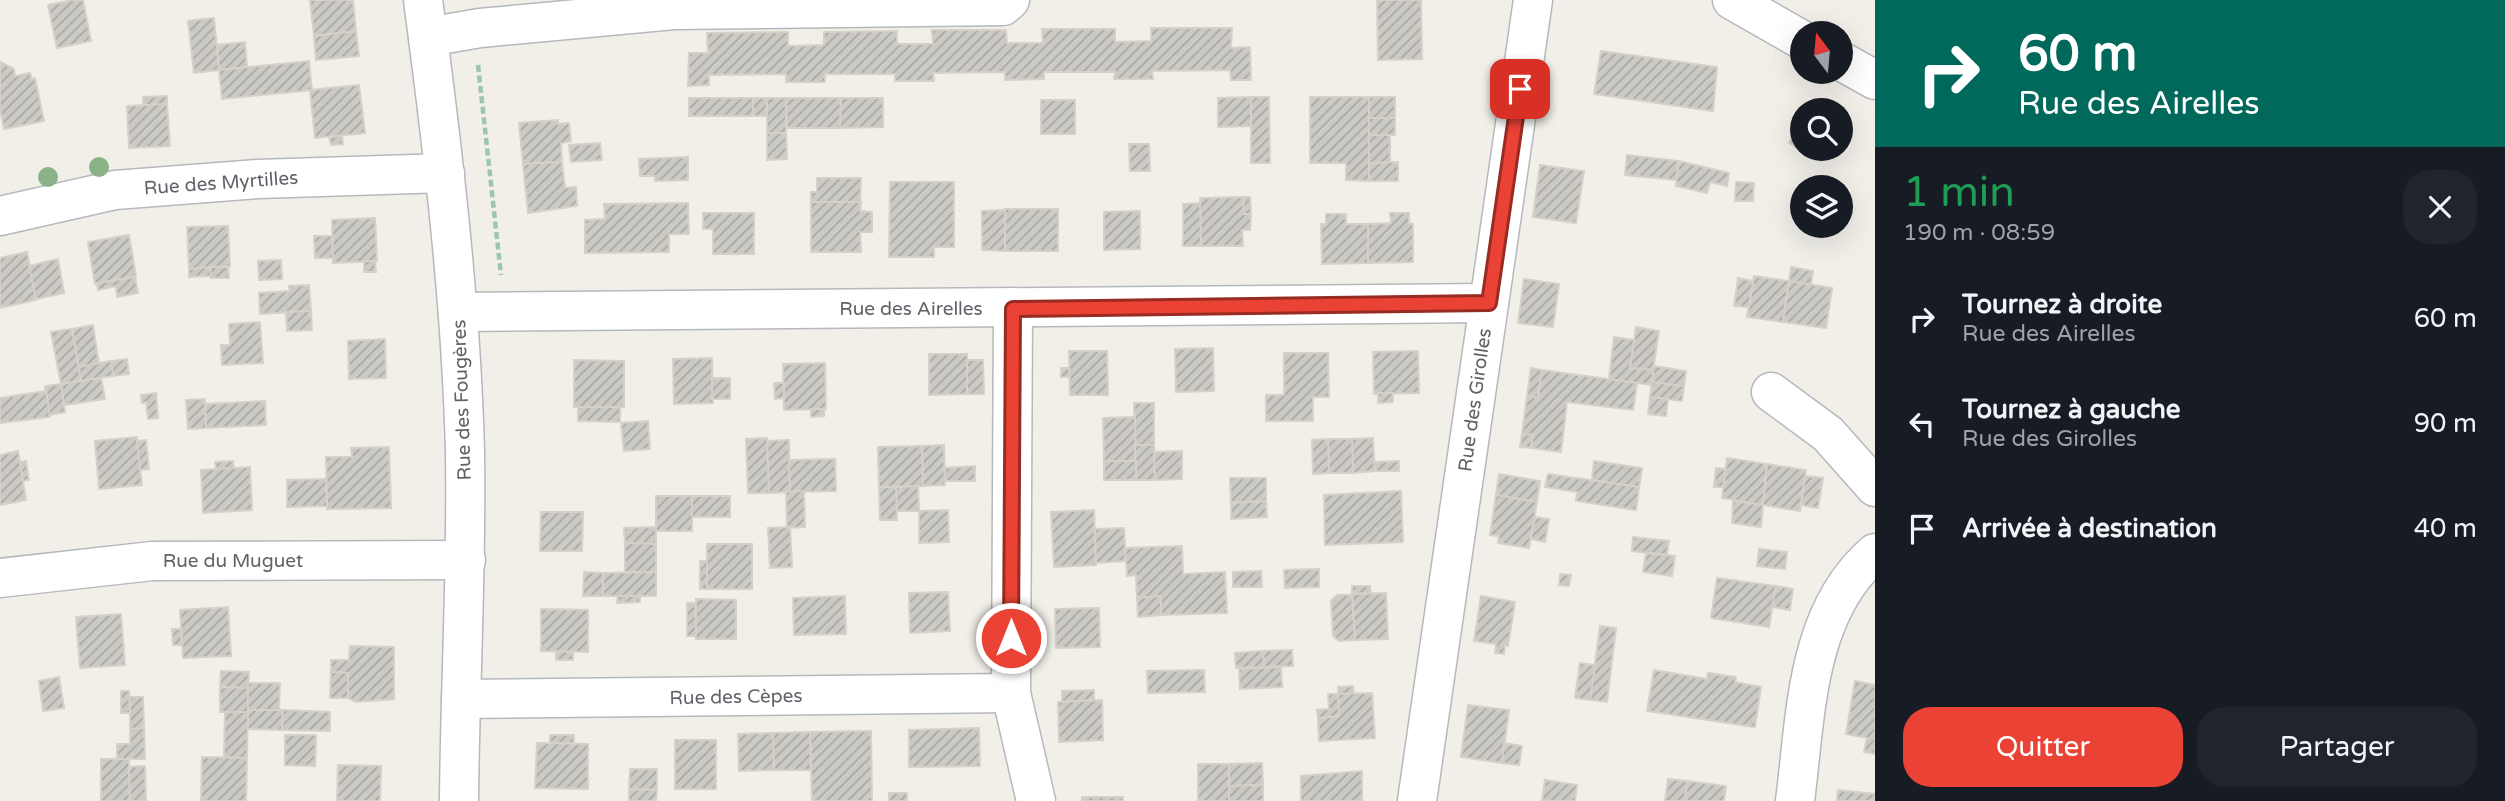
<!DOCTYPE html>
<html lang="fr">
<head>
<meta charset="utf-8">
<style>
  body { margin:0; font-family:"Varela Round",sans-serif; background:#20242c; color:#f1f3f6; height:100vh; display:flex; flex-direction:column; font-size:26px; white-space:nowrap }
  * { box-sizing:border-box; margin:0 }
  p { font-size:23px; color:#9ea1a6 }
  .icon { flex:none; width:38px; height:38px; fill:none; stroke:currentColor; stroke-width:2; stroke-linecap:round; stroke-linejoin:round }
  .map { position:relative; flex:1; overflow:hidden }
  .sheet { display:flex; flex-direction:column; background:#171b24; width:630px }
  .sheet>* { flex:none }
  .guide { background:#00695c; color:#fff; overflow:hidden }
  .needle { width:46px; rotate:344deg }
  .buttons { position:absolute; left:1790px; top:21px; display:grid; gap:14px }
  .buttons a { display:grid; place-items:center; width:63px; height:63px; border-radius:50%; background:#171b24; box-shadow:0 7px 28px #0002; font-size:35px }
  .pin { position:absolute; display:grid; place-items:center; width:60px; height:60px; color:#fff; margin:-30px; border-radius:14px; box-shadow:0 4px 10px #0006 }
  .me { position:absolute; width:77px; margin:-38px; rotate:0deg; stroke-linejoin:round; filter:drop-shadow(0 0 5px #0008) }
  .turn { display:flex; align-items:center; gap:24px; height:147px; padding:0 28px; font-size:32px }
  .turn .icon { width:91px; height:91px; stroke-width:2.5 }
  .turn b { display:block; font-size:49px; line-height:60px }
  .round { display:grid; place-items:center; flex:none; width:74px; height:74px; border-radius:28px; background:#20242c }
  .headline { display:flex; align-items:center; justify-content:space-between; height:119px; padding:0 28px }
  h1 { font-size:42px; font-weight:600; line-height:52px; color:#1e9e55 }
  .primary-button { display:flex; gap:14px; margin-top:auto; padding:14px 28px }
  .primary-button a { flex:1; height:80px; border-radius:28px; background:#ea4335; color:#fff; font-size:28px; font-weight:600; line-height:80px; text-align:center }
  .primary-button a+a { background:#20242c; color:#f1f3f6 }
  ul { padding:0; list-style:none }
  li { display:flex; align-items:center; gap:21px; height:105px; padding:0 28px }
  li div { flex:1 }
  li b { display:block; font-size:26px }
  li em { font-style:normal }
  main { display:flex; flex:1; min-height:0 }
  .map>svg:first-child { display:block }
  .building { fill:url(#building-hatch); stroke:#d6d1c6; stroke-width:2 }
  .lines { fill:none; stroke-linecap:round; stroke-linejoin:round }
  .minor-casing { stroke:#b5b8bc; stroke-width:41 }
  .path { stroke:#9cc7a9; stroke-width:4.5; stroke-dasharray:7 3.5; stroke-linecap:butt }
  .minor { stroke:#fff; stroke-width:38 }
  .tree { fill:#89b387 }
  .route-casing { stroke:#982c22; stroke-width:18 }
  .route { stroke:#ea4335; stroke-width:12 }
  .labels { text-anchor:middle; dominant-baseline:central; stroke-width:5; stroke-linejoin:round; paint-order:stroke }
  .street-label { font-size:19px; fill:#5f6368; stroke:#fff }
</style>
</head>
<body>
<main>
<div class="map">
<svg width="1875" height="801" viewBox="0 0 1875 801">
  <defs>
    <pattern id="building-hatch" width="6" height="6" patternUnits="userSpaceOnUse" patternTransform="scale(1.75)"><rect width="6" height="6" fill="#cccac5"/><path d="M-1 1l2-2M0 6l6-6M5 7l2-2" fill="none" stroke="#a9a8a4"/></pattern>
  </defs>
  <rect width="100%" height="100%" fill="#f1efe8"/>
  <g class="building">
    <polygon points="73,0 83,0 91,41 57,48 48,5"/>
    <polygon points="310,0 353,0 356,31 314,36"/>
    <polygon points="1377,0 1421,0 1422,59 1378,60"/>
    <polygon points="214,18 219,70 194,73 188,21"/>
    <polygon points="1151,28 1232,28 1231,48 1250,47 1251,80 1231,80 1230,70 1152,71 1153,79 1114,79 1115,72 1044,72 1044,79 1005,80 1005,72 933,73 934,81 895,81 895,74 825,74 825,82 786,82 786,74 709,75 709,85 688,86 689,53 708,53 707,33 788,32 788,46 824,45 824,32 897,31 897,44 933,44 932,30 1006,30 1007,43 1043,43 1042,29 1115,29 1115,42 1151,41"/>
    <polygon points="356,31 359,56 316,60 314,36"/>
    <polygon points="245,42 247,67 219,70 217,45"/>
    <polygon points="1601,51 1717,67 1713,111 1594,94"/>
    <polygon points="309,61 312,90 222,99 219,70"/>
    <polygon points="0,62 14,69 15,76 30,73 32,79 35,78 44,121 4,129 0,109"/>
    <polygon points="359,85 365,133 315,138 310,90"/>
    <polygon points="167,96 167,104 143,105 143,97"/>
    <polygon points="1251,97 1269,97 1270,163 1251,163"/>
    <polygon points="1251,97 1251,126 1218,127 1218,98"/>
    <polygon points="1310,97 1369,97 1369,181 1346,180 1346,163 1310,163"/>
    <rect x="1369" y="97" width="26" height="21"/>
    <rect x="689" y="98" width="64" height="18"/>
    <polygon points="753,98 767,98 766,116 753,116"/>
    <rect x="767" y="98" width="19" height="35"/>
    <polygon points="786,98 841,98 840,128 787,128"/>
    <polygon points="841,98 883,98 883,127 840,128"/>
    <polygon points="1813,99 1826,106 1834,110 1807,110"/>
    <rect x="1041" y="100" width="34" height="34"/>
    <polygon points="167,104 170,146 129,148 127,106"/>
    <rect x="1369" y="118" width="26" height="17"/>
    <polygon points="1802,118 1802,149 1827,149 1821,160 1789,143"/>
    <polygon points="558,120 558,124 569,123 571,141 561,143 562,162 523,164 519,123"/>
    <polygon points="767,133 786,133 787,159 767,160"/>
    <rect x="1369" y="135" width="21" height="28"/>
    <polygon points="342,136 343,144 331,145 329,137"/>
    <polygon points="600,143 602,160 571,162 569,145"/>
    <polygon points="1129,144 1149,144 1150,171 1130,171"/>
    <polygon points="1627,155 1679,161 1676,180 1625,175"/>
    <polygon points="688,157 688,180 655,181 655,176 640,176 639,159"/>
    <polygon points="1679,161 1729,173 1727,186 1710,182 1707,193 1676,186"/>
    <polygon points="562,162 565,188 576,187 577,206 528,213 523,164"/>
    <polygon points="1398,162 1398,181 1369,181 1369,163"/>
    <polygon points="1540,165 1584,171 1576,223 1533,217"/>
    <polygon points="817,178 861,178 860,202 811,202 811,192 817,192"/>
    <polygon points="890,182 954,182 954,247 934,247 934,257 889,257"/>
    <polygon points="1736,182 1754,183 1753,201 1735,201"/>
    <polygon points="1243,197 1244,214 1251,214 1250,230 1242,230 1243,246 1201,246 1200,198"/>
    <polygon points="1243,197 1250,197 1251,214 1244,214"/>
    <polygon points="811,202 861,202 860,211 872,212 872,232 860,232 861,252 811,252"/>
    <polygon points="688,203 689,234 669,234 669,252 585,253 585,220 605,219 604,204"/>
    <polygon points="1200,203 1201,246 1183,246 1183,204"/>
    <rect x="1005" y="209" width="53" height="42"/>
    <polygon points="1005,210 1005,251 982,250 982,211"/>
    <polygon points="1140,211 1140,249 1104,250 1104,212"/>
    <polygon points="703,213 754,213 754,254 713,254 713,229 703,229"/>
    <polygon points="1390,213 1409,213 1409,223 1413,224 1413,262 1368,263 1368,224 1391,223"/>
    <polygon points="1326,214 1346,214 1346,224 1368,224 1368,263 1322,264 1321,224 1326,224"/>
    <polygon points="375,218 377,261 333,263 332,220"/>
    <polygon points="228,226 230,266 189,269 187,227"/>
    <polygon points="129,235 136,276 95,284 88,242"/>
    <polygon points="314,236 332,236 333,258 315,258"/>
    <polygon points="27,252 36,300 0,308 0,258"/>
    <polygon points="58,259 64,293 36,299 29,266"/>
    <polygon points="281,260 282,279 259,280 258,261"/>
    <polygon points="364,261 375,261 376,272 364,272"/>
    <polygon points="210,267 211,276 189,277 189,269"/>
    <polygon points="210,267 228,267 229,278 211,278"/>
    <polygon points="1791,267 1813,271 1811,285 1789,281"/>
    <polygon points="1754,276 1789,281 1783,322 1747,317"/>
    <polygon points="135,277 138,293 117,297 116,286 98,290 97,283"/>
    <polygon points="1738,278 1753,281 1749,307 1734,306"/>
    <polygon points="1524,279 1559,284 1553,327 1518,323"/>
    <polygon points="1789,281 1832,288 1826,328 1783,322"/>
    <polygon points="309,285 311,311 260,314 259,293 290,291 289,286"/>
    <polygon points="311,311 312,330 287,331 286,312"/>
    <polygon points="260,322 263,363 222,365 221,345 230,345 229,324"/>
    <polygon points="93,325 99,364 79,367 72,329"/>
    <polygon points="1636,327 1659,331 1653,370 1630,368"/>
    <polygon points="72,329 81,381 61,384 51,332"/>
    <polygon points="1614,337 1634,340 1630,368 1653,370 1652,385 1609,379"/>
    <polygon points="385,339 386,378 349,379 348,341"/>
    <polygon points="1213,348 1214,391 1176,392 1175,349"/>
    <polygon points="1069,351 1107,351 1108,395 1070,395"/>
    <polygon points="1418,351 1419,393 1374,394 1373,352"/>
    <polygon points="1284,353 1328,353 1329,397 1313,397 1313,421 1266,421 1266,395 1284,395"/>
    <polygon points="929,354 967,354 967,394 929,395"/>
    <polygon points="712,358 713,403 674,404 673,359"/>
    <polygon points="127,359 129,374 113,376 111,361"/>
    <polygon points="574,360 624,361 624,407 574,407"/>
    <polygon points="967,360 983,360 984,394 967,394"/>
    <polygon points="111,361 113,376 81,381 79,367"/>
    <polygon points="825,363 826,409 784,410 783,364"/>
    <polygon points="1654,366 1686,371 1684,386 1652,382"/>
    <polygon points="1061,368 1069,368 1070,377 1061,377"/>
    <polygon points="1531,368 1542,370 1538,398 1527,396"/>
    <polygon points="1542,370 1637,383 1633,410 1567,402 1561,452 1531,448 1533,435 1522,434 1527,396 1538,398"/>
    <polygon points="101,378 105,399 64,405 61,384"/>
    <rect x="712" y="378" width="18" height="21"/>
    <polygon points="1652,382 1684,386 1682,401 1650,397"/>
    <polygon points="774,383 784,383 784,398 775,399"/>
    <polygon points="61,384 65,412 49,415 45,386"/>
    <polygon points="46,391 50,417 0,423 0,398"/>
    <polygon points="156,393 158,418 148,419 146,402 142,403 141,395"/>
    <polygon points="1378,393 1393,393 1393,402 1378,403"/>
    <polygon points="1650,397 1668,399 1666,416 1648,414"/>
    <polygon points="205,399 206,428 188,429 186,400"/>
    <polygon points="265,401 266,425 206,428 205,404"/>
    <polygon points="1134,403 1154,403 1154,445 1135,445"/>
    <polygon points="578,407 620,407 620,422 578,421"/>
    <polygon points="811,409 824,409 824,416 811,417"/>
    <polygon points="1135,417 1136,461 1104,461 1103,418"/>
    <polygon points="648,421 650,449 624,451 621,423"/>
    <polygon points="1522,434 1533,435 1531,448 1520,447"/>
    <polygon points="137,437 142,485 99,489 95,441"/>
    <polygon points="767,438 769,493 748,493 746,439"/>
    <polygon points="1373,438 1375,471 1353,473 1352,439"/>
    <polygon points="1328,439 1352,439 1353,473 1329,473"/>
    <polygon points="1328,439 1329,473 1313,474 1312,440"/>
    <polygon points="146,440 149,469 140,470 137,441"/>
    <polygon points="789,440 790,492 769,493 767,441"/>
    <polygon points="944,445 945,485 923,486 922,446"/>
    <polygon points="1135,445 1154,445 1155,480 1136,480"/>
    <polygon points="922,446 923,486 879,487 878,447"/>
    <polygon points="389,447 391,508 327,509 326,457 352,457 351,448"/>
    <polygon points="18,451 26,500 0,505 0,455"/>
    <polygon points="1182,451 1182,479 1155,480 1154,452"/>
    <polygon points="1727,458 1767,464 1763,505 1722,498"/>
    <polygon points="835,459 836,491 790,492 789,460"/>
    <polygon points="26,461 29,480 23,481 20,462"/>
    <polygon points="233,461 234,468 216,469 215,462"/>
    <rect x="1104" y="461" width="32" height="19"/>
    <polygon points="1399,461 1399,471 1375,471 1374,462"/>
    <polygon points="1594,461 1642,468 1639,487 1592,480"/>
    <polygon points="1767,464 1806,470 1800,511 1763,505"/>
    <polygon points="975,466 975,481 945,481 945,468"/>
    <polygon points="250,467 252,510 203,513 201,470"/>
    <polygon points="1716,468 1725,469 1723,487 1714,487"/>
    <polygon points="1499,474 1540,481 1537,502 1496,495"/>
    <polygon points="1548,474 1639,487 1636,510 1576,501 1577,492 1545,487"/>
    <polygon points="1805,476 1823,478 1818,508 1801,505"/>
    <polygon points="1230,478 1266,478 1266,501 1231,503"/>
    <polygon points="326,479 327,506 287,507 287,480"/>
    <polygon points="918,486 919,511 897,511 896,487"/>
    <polygon points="879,487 896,487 897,520 880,520"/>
    <polygon points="804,491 805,527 787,528 786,492"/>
    <polygon points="1401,491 1403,542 1325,545 1324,495"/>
    <polygon points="1496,495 1537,502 1529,548 1498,543 1499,536 1490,535"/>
    <rect x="656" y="496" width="36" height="35"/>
    <rect x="692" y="496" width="38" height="21"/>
    <polygon points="1266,501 1267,517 1231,519 1231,503"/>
    <polygon points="1733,501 1763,505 1761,527 1732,523"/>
    <polygon points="948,510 949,542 919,543 919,511"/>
    <polygon points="1094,510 1096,565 1054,567 1051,512"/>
    <polygon points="541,512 583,512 582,551 540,551"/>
    <polygon points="1535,517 1549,519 1545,542 1531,539"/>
    <polygon points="656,527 656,544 625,543 624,528"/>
    <polygon points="790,527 792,567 770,568 768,528"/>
    <polygon points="1124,528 1126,561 1096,563 1095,529"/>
    <polygon points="1633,537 1669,541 1667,555 1632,551"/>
    <polygon points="625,543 656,544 656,572 625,572"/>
    <rect x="707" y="544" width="45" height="45"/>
    <polygon points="1182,546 1183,574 1225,572 1227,613 1161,615 1161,596 1137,598 1136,575 1127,576 1125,548"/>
    <polygon points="1759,549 1787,552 1785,569 1757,566"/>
    <polygon points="1646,553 1675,556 1672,576 1643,572"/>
    <rect x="700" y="561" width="7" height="28"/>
    <polygon points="1319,569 1319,587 1285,588 1284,570"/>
    <polygon points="1261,571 1262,587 1233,587 1233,572"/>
    <polygon points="584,572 603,573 603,596 583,596"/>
    <polygon points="656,572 656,596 603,596 603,573"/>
    <polygon points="1560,574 1571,575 1569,586 1559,585"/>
    <polygon points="1717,578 1776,586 1769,627 1711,618"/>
    <polygon points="1352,586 1370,586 1371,593 1352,594"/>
    <polygon points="1776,586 1793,589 1790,610 1772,607"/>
    <polygon points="948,592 950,631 910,633 909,593"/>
    <polygon points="1386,593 1388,639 1355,640 1352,594"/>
    <polygon points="1337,595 1352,595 1355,640 1339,641 1333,636 1331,601"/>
    <polygon points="618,596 640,596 640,602 617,603"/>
    <polygon points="845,596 846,634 794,635 793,598"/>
    <polygon points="1161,596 1161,615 1138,617 1137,598"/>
    <polygon points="1481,596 1515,602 1508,646 1505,645 1504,654 1495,653 1496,644 1474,641"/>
    <polygon points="696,599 736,600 736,639 696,639"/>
    <polygon points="687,603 695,603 696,636 687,636"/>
    <polygon points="228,607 231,656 183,658 180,610"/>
    <polygon points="1099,608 1100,647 1056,648 1055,609"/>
    <polygon points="541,609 588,610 588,652 541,651"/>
    <polygon points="121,614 125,665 80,668 76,617"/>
    <polygon points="1600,626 1616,628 1607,702 1590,700"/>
    <polygon points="172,629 181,629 182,645 173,645"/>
    <polygon points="350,646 394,647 394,699 356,702 348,698 348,673 331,672 331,660 349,660"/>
    <polygon points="1292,650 1293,666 1264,667 1263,651"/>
    <polygon points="556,651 573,652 573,660 556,660"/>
    <polygon points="1263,651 1264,667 1236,668 1235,653"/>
    <polygon points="1580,663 1595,665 1590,700 1575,698"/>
    <polygon points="1281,667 1282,687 1240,689 1239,669"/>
    <polygon points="1204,670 1205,692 1148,693 1147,671"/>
    <polygon points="1654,670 1707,679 1708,673 1736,677 1735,682 1761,687 1755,727 1647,711"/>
    <polygon points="221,671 249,672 248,688 220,687"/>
    <polygon points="331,672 348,673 348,698 330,698"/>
    <polygon points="59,677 64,708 43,711 39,681"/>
    <polygon points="1855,681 1875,685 1875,754 1864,752 1867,738 1846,734"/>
    <polygon points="248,683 280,683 279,711 248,710"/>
    <polygon points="1353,686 1354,694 1338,694 1338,687"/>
    <polygon points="220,687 248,688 248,712 220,712"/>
    <polygon points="1094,690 1094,700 1062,702 1062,691"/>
    <polygon points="121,691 129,691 130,713 121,713"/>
    <polygon points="1372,693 1375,738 1319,741 1318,718 1339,716 1338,694"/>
    <polygon points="1328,694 1338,694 1339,716 1318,718 1317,710 1329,709"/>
    <polygon points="130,697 143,697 144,728 130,729"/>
    <polygon points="1102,700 1103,740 1059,742 1058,702"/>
    <polygon points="1468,705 1509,710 1502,763 1461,757"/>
    <polygon points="248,710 283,710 282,730 247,729"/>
    <polygon points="283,710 330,712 330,731 282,730"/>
    <polygon points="225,712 248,712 247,758 224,757"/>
    <polygon points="144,728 145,759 117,759 117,744 130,744 130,729"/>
    <polygon points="979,728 980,766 909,767 909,730"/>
    <polygon points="871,731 872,801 812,801 810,732"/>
    <polygon points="810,732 811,770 774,770 773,733"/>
    <polygon points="773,733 774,770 739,771 738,734"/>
    <polygon points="285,735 316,735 315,766 285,765"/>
    <rect x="550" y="735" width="24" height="8"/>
    <rect x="675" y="740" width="41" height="49"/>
    <polygon points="537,743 588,744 588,789 535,788"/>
    <polygon points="1504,743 1522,746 1519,765 1502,763"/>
    <polygon points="202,757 247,758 246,801 201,801"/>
    <polygon points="101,759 129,759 130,801 101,801"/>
    <polygon points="1262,763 1263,785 1229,786 1229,764"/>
    <rect x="1198" y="764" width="31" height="37"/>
    <polygon points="338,765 381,766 380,801 337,801"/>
    <polygon points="145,766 146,801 130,801 129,767"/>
    <polygon points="630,769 657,769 657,790 629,789"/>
    <polygon points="1362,771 1362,801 1301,801 1301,776"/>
    <polygon points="1668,779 1687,781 1685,801 1665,801"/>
    <polygon points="1545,780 1577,785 1575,801 1542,801"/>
    <polygon points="1687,781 1726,786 1724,801 1685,801"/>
    <polygon points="1263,785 1263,801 1229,801 1229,786"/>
    <polygon points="629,789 657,790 656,801 629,801"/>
    <polygon points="1838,790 1875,794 1875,801 1837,801"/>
    <rect x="889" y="793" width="18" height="8"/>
    <rect x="1082" y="797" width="41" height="4"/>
  </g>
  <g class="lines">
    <g class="minor-casing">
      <g id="minor">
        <path d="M423 0C443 150 461 301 465 452 467 569 460 685 459 801"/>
        <polyline points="1732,0 1802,40"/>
        <polyline points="428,37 480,28 674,10 1003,6 1010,0"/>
        <polyline points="1841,61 1875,80"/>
        <polyline points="0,216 115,190 258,179 445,173"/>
        <polyline points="1013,308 1011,693 1036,801"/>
        <polyline points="459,312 1489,303"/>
        <polyline points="1771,392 1828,434 1875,487"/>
        <polyline points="0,578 152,561 466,560"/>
        <polyline points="461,699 1011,693"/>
        <polyline points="1417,801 1533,0"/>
        <path d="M1795 801C1806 717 1805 613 1875 553"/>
      </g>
    </g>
    <polyline class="path" points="478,65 501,275"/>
    <use href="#minor" class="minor"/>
  </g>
  <g class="tree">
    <circle cx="99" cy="167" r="10"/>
    <circle cx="48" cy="177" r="10"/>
  </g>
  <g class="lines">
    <g class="route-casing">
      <polyline id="route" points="1011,638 1013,309 1489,303 1520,89"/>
    </g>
    <use href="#route" class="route"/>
  </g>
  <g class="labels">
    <g class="street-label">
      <text transform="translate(221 183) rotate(-4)">Rue des Myrtilles</text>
      <text x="911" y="309">Rue des Airelles</text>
      <text transform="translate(462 400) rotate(-92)">Rue des Fougères</text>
      <text transform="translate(1475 400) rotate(-82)">Rue des Girolles</text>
      <text x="233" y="561">Rue du Muguet</text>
      <text transform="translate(736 697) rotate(-1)">Rue des Cèpes</text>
    </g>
  </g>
</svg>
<div class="buttons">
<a><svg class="needle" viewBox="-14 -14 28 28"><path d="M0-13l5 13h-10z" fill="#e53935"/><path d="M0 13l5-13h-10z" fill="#9ea1a6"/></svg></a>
<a><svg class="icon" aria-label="search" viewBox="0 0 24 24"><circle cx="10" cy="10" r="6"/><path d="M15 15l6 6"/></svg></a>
<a><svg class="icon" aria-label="layers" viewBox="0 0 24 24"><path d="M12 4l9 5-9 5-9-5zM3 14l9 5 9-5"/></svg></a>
</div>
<div class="pin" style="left:1520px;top:89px;background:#d93025"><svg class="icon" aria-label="arrive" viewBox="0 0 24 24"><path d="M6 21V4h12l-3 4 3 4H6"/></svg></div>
<svg class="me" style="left:1011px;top:638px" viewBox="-20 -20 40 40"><circle r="17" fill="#ea4335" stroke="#fff" stroke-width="3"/><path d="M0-11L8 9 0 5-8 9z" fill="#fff"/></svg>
</div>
<section class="sheet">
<div class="guide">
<div class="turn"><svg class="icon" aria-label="right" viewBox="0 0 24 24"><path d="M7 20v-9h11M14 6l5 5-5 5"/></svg><div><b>60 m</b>Rue des Airelles</div></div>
</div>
<div class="headline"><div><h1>1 min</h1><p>190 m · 08:59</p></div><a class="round"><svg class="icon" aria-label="close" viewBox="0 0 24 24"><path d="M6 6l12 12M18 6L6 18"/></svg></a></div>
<ul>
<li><svg class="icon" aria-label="right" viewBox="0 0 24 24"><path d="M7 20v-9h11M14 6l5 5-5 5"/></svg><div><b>Tournez à droite</b><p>Rue des Airelles</p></div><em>60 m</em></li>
<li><svg class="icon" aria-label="left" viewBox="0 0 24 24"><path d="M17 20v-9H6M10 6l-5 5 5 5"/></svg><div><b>Tournez à gauche</b><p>Rue des Girolles</p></div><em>90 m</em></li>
<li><svg class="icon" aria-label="arrive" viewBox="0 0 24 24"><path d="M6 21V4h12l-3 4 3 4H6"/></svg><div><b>Arrivée à destination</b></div><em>40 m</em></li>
</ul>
<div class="primary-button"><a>Quitter</a><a>Partager</a></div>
</section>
</main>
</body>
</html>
